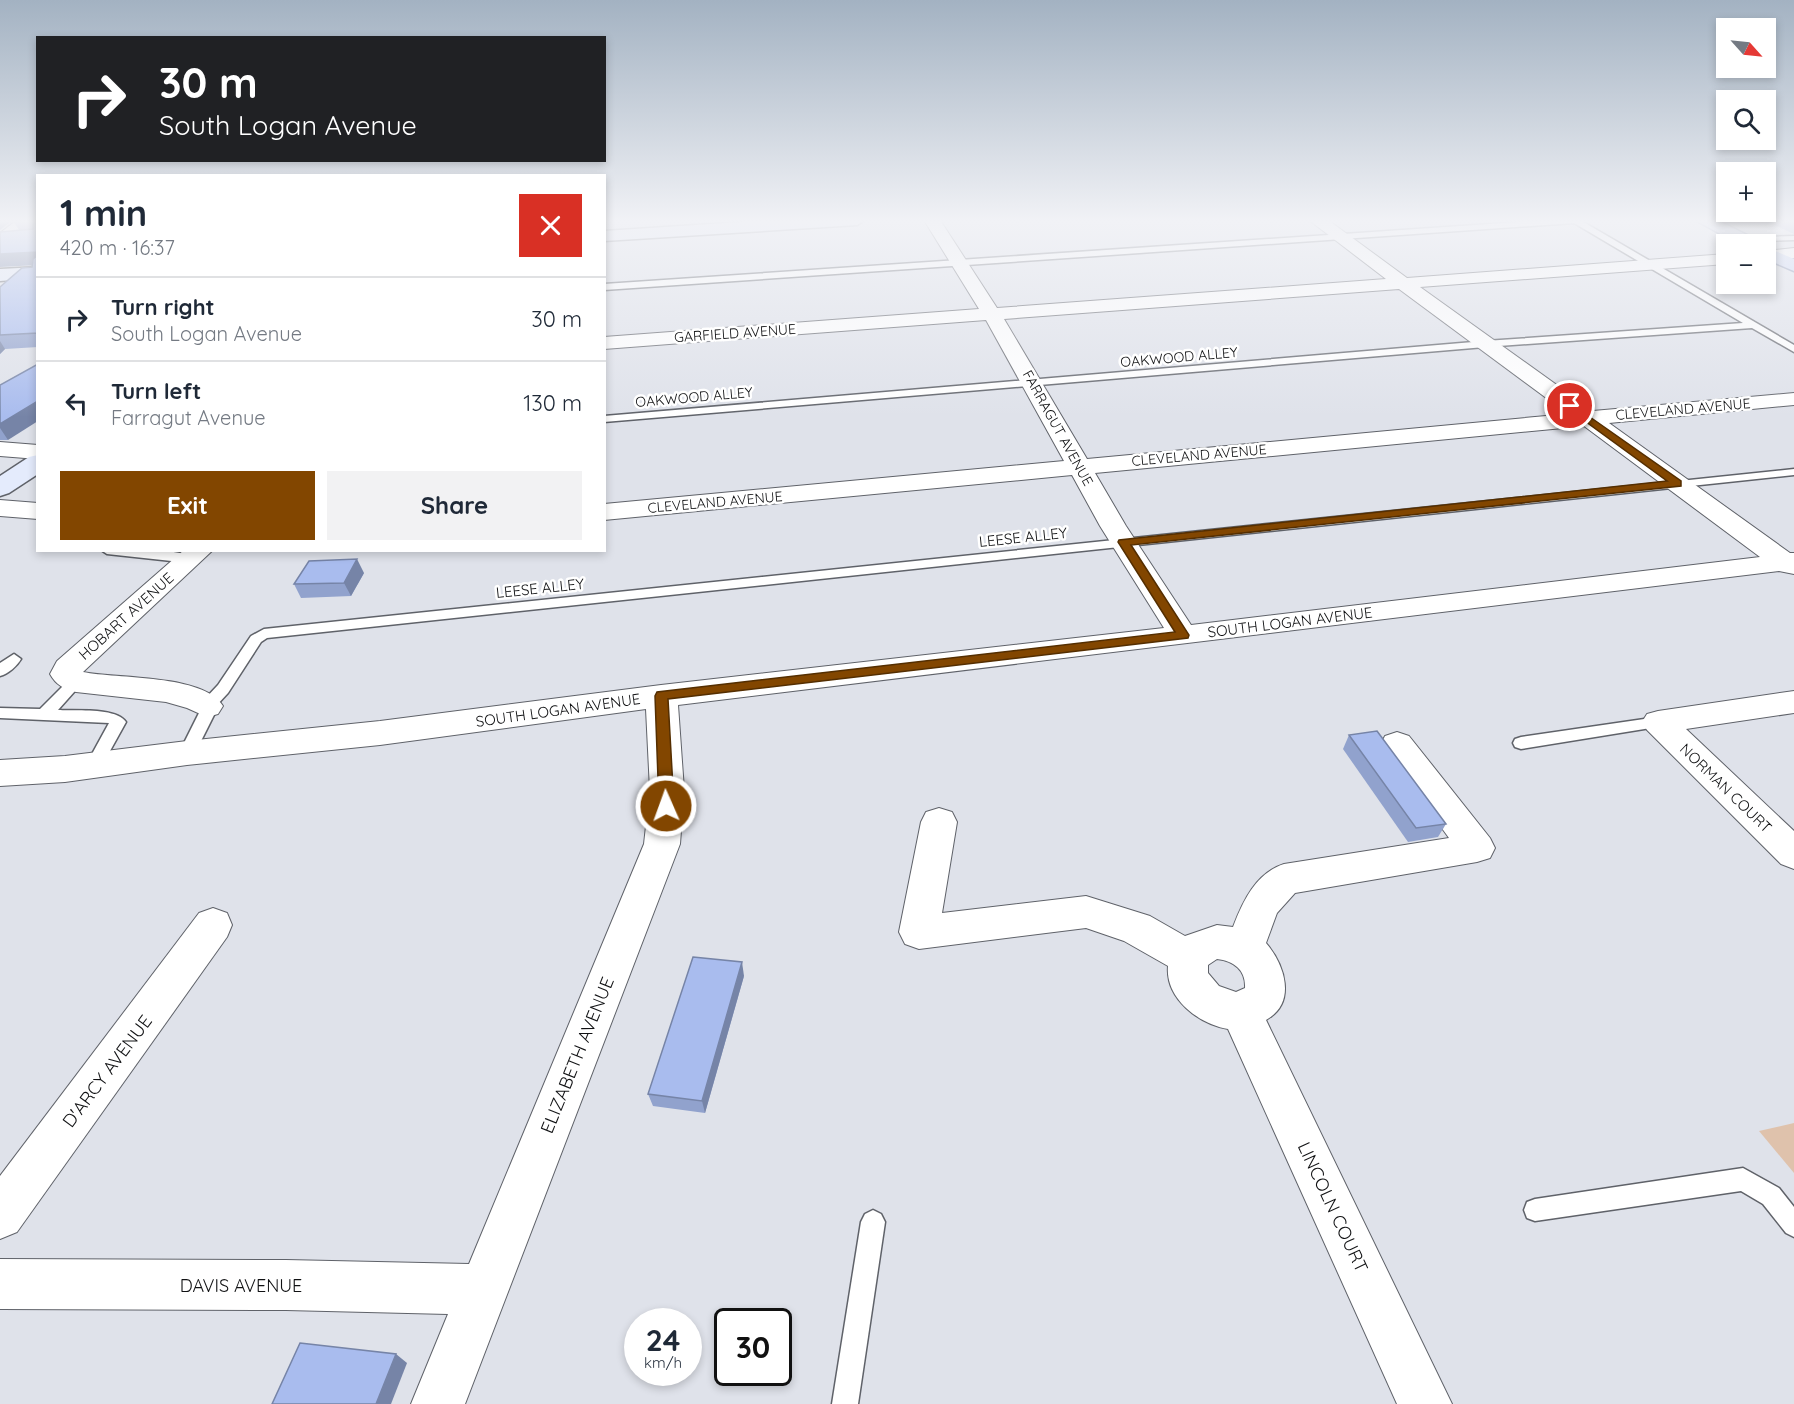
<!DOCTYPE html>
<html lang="en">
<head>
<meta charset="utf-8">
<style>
  body { margin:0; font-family:Quicksand,sans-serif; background:#f2f2f3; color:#1f2937; height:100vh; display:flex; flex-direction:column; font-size:22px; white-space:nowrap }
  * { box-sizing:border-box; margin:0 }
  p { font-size:20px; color:#747a83 }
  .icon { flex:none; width:33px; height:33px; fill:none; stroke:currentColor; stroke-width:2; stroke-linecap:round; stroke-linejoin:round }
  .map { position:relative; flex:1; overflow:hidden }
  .sheet { position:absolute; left:36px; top:174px; width:570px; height:378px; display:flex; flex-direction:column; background:#fff; border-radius:0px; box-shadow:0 3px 9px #0003 }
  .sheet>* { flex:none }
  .guide { position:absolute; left:36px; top:36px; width:570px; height:126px; border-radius:0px; box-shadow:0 3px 9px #0003; background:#202124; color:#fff; overflow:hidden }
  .needle { width:39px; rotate:117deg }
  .buttons { position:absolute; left:1716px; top:18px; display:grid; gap:12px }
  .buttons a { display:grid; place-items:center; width:60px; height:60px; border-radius:0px; background:#fff; box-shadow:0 3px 9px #0003; font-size:30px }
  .speed { position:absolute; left:624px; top:1308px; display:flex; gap:12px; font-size:30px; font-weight:700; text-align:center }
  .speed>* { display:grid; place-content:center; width:78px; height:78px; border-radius:50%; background:#fff; box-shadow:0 3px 9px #0003; line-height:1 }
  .speed small { font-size:15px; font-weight:400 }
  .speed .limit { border:3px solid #111; border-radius:9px; background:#fff; color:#111 }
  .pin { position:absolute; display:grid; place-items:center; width:51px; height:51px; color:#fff; margin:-26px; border:3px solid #fff; border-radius:50%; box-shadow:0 2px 6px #0007 }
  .me { position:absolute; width:66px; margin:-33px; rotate:358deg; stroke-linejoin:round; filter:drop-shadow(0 0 4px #0008) }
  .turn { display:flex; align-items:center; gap:21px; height:126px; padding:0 24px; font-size:27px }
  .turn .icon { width:78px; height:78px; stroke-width:2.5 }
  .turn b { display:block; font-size:42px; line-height:51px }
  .round { display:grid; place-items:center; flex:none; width:63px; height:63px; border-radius:0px; background:#f2f2f3 }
  .head { display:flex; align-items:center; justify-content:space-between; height:102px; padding:0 24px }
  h1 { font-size:36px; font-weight:700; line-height:45px }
  .primary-button { display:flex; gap:12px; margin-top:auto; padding:12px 24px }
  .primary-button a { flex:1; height:69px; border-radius:0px; background:#824600; color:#fff; font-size:24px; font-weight:700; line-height:69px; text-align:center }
  .primary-button a+a { background:#f2f2f3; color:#1f2937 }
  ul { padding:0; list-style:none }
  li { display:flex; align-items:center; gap:18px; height:84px; padding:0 24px; border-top:2px solid #e0e1e3 }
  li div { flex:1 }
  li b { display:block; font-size:22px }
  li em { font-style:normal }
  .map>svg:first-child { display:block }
  .green { fill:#dfc2ac }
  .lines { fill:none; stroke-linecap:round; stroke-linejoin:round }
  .service-casing { stroke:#5f6269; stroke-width:3 }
  .minor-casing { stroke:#5f6269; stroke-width:2 }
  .secondary-casing { stroke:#5f6269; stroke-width:3 }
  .primary-casing { stroke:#7080a6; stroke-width:3 }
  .service { fill:#fff; fill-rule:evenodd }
  .minor { fill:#fff; fill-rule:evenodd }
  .secondary { fill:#e4ebfc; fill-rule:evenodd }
  .primary { fill:#c8d6f9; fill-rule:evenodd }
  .wall { fill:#91a2cd }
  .shaded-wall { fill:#7684a7 }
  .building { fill:#a9bcee; stroke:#7684a7; stroke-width:1.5 }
  .route { fill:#824600; stroke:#542e00; stroke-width:1.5 }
  .labels { text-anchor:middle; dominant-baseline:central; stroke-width:5; stroke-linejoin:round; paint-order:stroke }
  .far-street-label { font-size:14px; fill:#101113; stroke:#fff }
  .street-label { font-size:15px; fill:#101113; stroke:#fff }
  .near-street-label { font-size:18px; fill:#101113; stroke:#fff }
</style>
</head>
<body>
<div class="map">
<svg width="1794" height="1404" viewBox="0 0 1794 1404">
  <rect width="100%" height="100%" fill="#dfe2ea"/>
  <polygon class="green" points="1794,1123 1794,1173 1759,1131"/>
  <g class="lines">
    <g class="service-casing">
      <g id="service">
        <polygon points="1550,220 1580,220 1794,345 1794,352 1752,328 1485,347 604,422 604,416 1485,341 1743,323 1574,223 604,290 604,284"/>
        <polygon points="1794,236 1794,240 1742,242 1738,240 1742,238"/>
        <polygon points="1794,469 1794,475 267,638 261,642 228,693 215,707 215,713 193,757 181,757 179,753 199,713 202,702 218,685 251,636 264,629"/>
        <path d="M101 550C119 550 185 548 196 559L190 563 107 554Z"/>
        <path d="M14 654 21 659C17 666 8 674 0 676V663Z"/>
        <path d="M76 677 83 682 58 710C75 711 116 707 126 722L100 769H88L86 765 109 723 0 718V708L40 709 71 678Z"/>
        <polygon points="1658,717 1663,718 1666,722 1663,726 1521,749 1515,747 1513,743 1515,739 1521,737"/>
        <polygon points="1743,1168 1779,1188 1794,1207 1794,1237 1786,1233 1763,1204 1741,1191 1535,1221 1527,1218 1524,1210 1527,1202 1535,1199"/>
        <polygon points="873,1210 881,1214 885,1222 858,1404 832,1404 861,1222 865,1214"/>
      </g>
    </g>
    <g class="minor-casing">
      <g id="minor">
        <polygon points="17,220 36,220 6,244 0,246 0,233"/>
        <path d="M924 220H940L997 308 1386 279 1309 220H1328L1407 278 1726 254V264L1420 287 1593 411 1794 393V405L1609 423 1790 553H1794V574L1779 571 678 705 684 790 680 844 465 1404H411L448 1314 286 1310 0 1309V1259L286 1260 469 1264 644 844 650 790 646 709 380 745 187 765 65 782 0 786V760L65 756 187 741 380 721 661 685 1164 628 1100 526 1072 475 604 520V504L1064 461 986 320 604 349V337L979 309ZM1399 289 1568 414 1087 459 1004 319ZM1584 426 1760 557 1191 625 1126 526 1095 473Z"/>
        <polygon points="1794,248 1794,258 1766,261 1766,251"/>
        <polygon points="0,442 38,445 38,459 0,456"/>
        <polygon points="0,500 38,503 38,519 0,516"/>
        <path d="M184 550H213L83 672C117 679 204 674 223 706L218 714 207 717 187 708 166 702 76 692C64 689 56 685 50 674L57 661Z"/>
        <polygon points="1794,691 1794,713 1686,729 1794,831 1794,869 1781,864 1647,730 1642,722 1647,714 1658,711"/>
        <path d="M1397 732 1409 736 1490 838 1495 848 1490 858 1477 862 1295 893 1277 913 1266 943C1285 965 1297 1003 1266 1020L1452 1404H1397L1228 1029C1199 1024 1165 999 1168 966L1124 941 1086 928 919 949 905 944 899 932 921 822 926 812 939 808 952 812 957 822 942 913 1086 896 1150 916 1185 936 1217 925 1233 927C1243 901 1256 873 1284 864L1449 838 1381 744 1385 736ZM1217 959C1234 961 1246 970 1245 988L1236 992 1219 986 1208 973V965Z"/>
        <polygon points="213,908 227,913 232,925 227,937 17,1232 0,1239 0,1176 199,913"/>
      </g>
    </g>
    <g class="secondary-casing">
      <g id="secondary">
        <polygon points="771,220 865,220 857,225 604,241 604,231"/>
        <polygon points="38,267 38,278 0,281 0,269"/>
        <polygon points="38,455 38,474 9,493 0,496 0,476 29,457"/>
      </g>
    </g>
    <g class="primary-casing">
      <g id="primary">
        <polygon points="1695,220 1717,220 1757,240 1760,244 1739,244"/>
        <polygon points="1766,247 1794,259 1794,271 1766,259"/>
      </g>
    </g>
    <use href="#service" class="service"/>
    <use href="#minor" class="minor"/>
    <use href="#secondary" class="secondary"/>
    <use href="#primary" class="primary"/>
  </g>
  <g class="wall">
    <polygon points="38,220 38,347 5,349 0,354 0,287 32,267 19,230 14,222"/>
    <polygon points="1764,220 1794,220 1794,234"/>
    <polygon points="0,385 8,440 0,440"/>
    <polygon points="364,573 351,596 301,598 294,584"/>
    <polygon points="1349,735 1446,824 1438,837 1408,842 1343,749"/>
    <polygon points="744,976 705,1113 653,1106 648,1094"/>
  </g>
  <g class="shaded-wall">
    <polygon points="0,220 13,220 0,230"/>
    <polygon points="38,252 38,265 0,267 0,254"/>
    <polygon points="0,341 5,349 0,354"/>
    <polygon points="38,401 38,421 8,440 0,428 0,424"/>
    <polygon points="357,559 364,573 351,596 344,583"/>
    <polygon points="742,962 744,976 705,1113 702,1101"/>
    <polygon points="396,1354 407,1363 391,1404 376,1404"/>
  </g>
  <g class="building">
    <polygon points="17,220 38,220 38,252 0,254 0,232 33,229 33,222 14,222"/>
    <polygon points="38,255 38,333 0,335 0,287 22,268 32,267 33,259"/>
    <polygon points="38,364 38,401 0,424 0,385"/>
    <polygon points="357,559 344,583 294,584 309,561"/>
    <polygon points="1377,731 1446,824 1416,828 1349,735"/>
    <polygon points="693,957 742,962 702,1101 648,1094"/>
    <polygon points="300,1343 396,1354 376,1404 272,1404"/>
  </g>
  <linearGradient id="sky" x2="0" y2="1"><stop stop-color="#a3b2c2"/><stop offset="0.53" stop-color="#f1f2f6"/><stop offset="1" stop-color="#f1f2f6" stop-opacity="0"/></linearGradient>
  <rect width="1794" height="417" fill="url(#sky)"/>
  <polygon class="route" points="1570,403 1681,481 1681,486 1131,545 1189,635 1188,638 668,699 674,806 672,810 661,810 659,806 655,696 657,692 1175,632 1118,542 1119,540 1667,481 1567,408 1566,406"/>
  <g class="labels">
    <g class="far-street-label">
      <text transform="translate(735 333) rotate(-4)">GARFIELD AVENUE</text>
      <text transform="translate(1179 357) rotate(-5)">OAKWOOD ALLEY</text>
      <text transform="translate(694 397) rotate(-5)">OAKWOOD ALLEY</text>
      <text transform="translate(1683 409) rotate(-5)">CLEVELAND AVENUE</text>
      <text transform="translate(1058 428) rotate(61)">FARRAGUT AVENUE</text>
      <text transform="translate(1199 455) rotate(-5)">CLEVELAND AVENUE</text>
      <text transform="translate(715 502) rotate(-5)">CLEVELAND AVENUE</text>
    </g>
    <g class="street-label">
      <text transform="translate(1023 537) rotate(-6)">LEESE ALLEY</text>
      <text transform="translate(540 588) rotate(-6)">LEESE ALLEY</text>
      <text transform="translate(126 616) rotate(-42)">HOBART AVENUE</text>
      <text transform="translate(1290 622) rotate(-7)">SOUTH LOGAN AVENUE</text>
      <text transform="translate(558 710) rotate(-8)">SOUTH LOGAN AVENUE</text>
      <text transform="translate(1726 788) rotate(44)">NORMAN COURT</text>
    </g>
    <g class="near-street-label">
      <text transform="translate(577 1055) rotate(-68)">ELIZABETH AVENUE</text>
      <text transform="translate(107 1071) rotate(-53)">D'ARCY AVENUE</text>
      <text transform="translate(1333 1207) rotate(65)">LINCOLN COURT</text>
      <text x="241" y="1285">DAVIS AVENUE</text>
    </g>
  </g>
</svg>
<div class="buttons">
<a><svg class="needle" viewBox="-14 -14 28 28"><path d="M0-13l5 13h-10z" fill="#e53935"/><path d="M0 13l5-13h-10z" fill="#747a83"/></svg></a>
<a><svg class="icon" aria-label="search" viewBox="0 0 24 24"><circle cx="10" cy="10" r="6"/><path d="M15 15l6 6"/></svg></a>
<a>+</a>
<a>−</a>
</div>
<div class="speed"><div>24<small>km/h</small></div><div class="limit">30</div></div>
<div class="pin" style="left:1570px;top:406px;background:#d93025"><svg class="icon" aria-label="arrive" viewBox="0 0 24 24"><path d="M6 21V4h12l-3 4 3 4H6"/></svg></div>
<svg class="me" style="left:666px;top:806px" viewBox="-20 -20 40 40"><circle r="17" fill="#824600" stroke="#fff" stroke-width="3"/><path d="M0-11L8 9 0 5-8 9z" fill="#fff"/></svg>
<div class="guide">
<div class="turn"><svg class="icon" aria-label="right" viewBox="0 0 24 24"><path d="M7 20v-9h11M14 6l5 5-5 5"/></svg><div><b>30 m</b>South Logan Avenue</div></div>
</div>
<section class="sheet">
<div class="head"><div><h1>1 min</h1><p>420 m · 16:37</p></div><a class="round" style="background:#d93025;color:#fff"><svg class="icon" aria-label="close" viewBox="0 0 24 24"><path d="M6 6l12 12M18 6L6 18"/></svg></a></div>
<ul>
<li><svg class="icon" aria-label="right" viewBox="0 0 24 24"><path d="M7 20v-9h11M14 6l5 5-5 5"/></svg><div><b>Turn right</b><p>South Logan Avenue</p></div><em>30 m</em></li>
<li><svg class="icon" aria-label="left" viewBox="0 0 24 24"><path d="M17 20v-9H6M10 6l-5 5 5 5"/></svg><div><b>Turn left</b><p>Farragut Avenue</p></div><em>130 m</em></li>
</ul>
<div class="primary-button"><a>Exit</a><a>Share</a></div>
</section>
</div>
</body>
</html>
